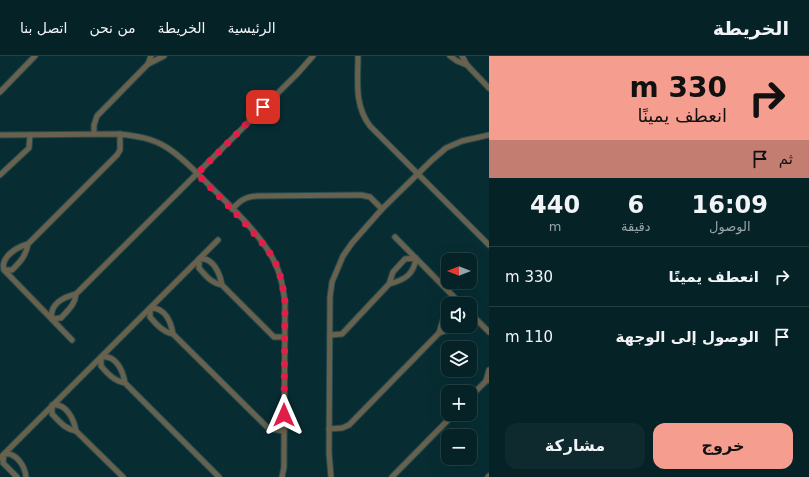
<!DOCTYPE html>
<html lang="ar">
<head>
<meta charset="utf-8">
<style>
  body { margin:0; font-family:"DejaVu Sans","Noto Sans Arabic",sans-serif; background:#0e2a2e; color:#f1f3f6; direction:rtl; height:100vh; display:flex; flex-direction:column; font-size:15px; white-space:nowrap }
  * { box-sizing:border-box; margin:0 }
  p { font-size:13px; color:#97a4a7 }
  .icon { flex:none; width:22px; height:22px; fill:none; stroke:currentColor; stroke-width:2; stroke-linecap:round; stroke-linejoin:round }
  .map { position:relative; flex:1; overflow:hidden; direction:ltr }
  .panel { display:flex; flex-direction:column; background:#052226; width:320px }
  .panel>* { flex:none }
  .top-card { background:#f59d8e; color:#111; overflow:hidden }
  .needle { width:26px; rotate:270deg }
  .controls { position:absolute; left:441px; top:197px; display:grid; gap:8px }
  .controls a { display:grid; place-items:center; width:36px; height:36px; border-radius:8px; background:#052226; box-shadow:0 4px 16px #0002,0 0 0 1px #263f43; font-size:20px }
  .pin { position:absolute; display:grid; place-items:center; width:34px; height:34px; color:#fff; margin:-17px; border-radius:8px; box-shadow:0 2px 6px #0006 }
  .me { position:absolute; width:44px; margin:-22px; rotate:0deg; stroke-linejoin:round; filter:drop-shadow(0 0 3px #0008) }
  .turn { display:flex; align-items:center; gap:14px; height:84px; padding:0 16px; font-size:18px }
  .turn .icon { width:52px; height:52px; stroke-width:2.5 }
  .turn b { display:block; font-size:28px; line-height:34px }
  .then { display:flex; align-items:center; height:38px; padding:0 16px; background:#0003; gap:8px; font-size:15px }
  .eta { display:flex; justify-content:space-evenly; align-items:center; height:68px; text-align:center }
  .eta b { font-size:24px; font-weight:700; line-height:28px }
  .action { display:flex; gap:8px; margin-top:auto; padding:8px 16px }
  .action a { flex:1; height:46px; border-radius:12px; background:#f59d8e; color:#111; font-size:16px; font-weight:700; line-height:46px; text-align:center }
  .action a+a { background:#0e2a2e; color:#f1f3f6 }
  ul { padding:0; list-style:none }
  li { display:flex; align-items:center; gap:12px; height:60px; padding:0 16px; border-top:1px solid #263f43 }
  li div { flex:1 }
  li b { display:block; font-size:15px }
  li em { font-style:normal }
  header { display:flex; align-items:center; gap:24px; box-sizing:border-box; height:56px; padding:0 20px; background:#052226; border-bottom:1px solid #263f43 }
  header strong { font-size:19px }
  nav { display:flex; gap:22px; margin-inline-start:auto; font-size:14px }
  main { display:flex; flex:1; min-height:0 }
  .map>svg:first-child { display:block }
  .lines { fill:none; stroke-linecap:round; stroke-linejoin:round }
  .street-casing { stroke:#254a4f; stroke-width:7 }
  .street { stroke:#68614d; stroke-width:5 }
  .route { stroke:#e11d48; stroke-width:7; stroke-dasharray:0 12.6 }
</style>
</head>
<body>
<header>
<strong>الخريطة</strong>
<nav><a>الرئيسية</a><a>الخريطة</a><a>من نحن</a><a>اتصل بنا</a></nav>
</header>
<main>
<section class="panel">
<div class="top-card">
<div class="turn"><svg class="icon" aria-label="right" viewBox="0 0 24 24"><path d="M7 20v-9h11M14 6l5 5-5 5"/></svg><div><b>330 m</b>انعطف يمينًا</div></div>
<div class="then">ثم<svg class="icon" aria-label="arrive" viewBox="0 0 24 24"><path d="M6 21V4h12l-3 4 3 4H6"/></svg></div>
</div>
<div class="eta">
<div><b>16:09</b><p>الوصول</p></div>
<div><b>6</b><p>دقيقة</p></div>
<div><b>440</b><p>m</p></div>
</div>
<ul>
<li><svg class="icon" aria-label="right" viewBox="0 0 24 24"><path d="M7 20v-9h11M14 6l5 5-5 5"/></svg><div><b>انعطف يمينًا</b></div><em>330 m</em></li>
<li><svg class="icon" aria-label="arrive" viewBox="0 0 24 24"><path d="M6 21V4h12l-3 4 3 4H6"/></svg><div><b>الوصول إلى الوجهة</b></div><em>110 m</em></li>
</ul>
<div class="action"><a>خروج</a><a>مشاركة</a></div>
</section>
<div class="map">
<svg width="489" height="421" viewBox="0 0 489 421">
  <rect width="100%" height="100%" fill="#072d33"/>
  <g class="lines">
    <g class="street-casing">
      <g id="street">
        <path d="M358 0C358 25 354 49 370 70L489 189"/>
        <polyline points="450,0 457,5 467,9"/>
        <polyline points="462,0 467,9 489,32"/>
        <polyline points="148,8 151,0"/>
        <polyline points="0,36 35,0"/>
        <polyline points="94,78 94,69 97,60 148,8 164,0"/>
        <path d="M0 79 120 78C136 80 152 82 166 91 181 100 194 114 207 127 228 148 261 178 274 205 281 218 283 232 285 246L284 397V411L282 421"/>
        <polyline points="0,119 29,92 30,79"/>
        <path d="M232 153C241 144 245 141 257 140L361 139 370 141 382 153"/>
        <polyline points="395,181 461,248"/>
        <path d="M28 188C26 200 20 206 12 214H4C0 201 17 191 28 188L117 99 120 94V78"/>
        <polyline points="4,214 72,284"/>
        <path d="M222 229C220 218 213 200 199 203V212C206 220 211 227 222 229L274 281H284"/>
        <path d="M76 238C75 249 68 254 61 262L52 263C49 248 64 241 76 238L297 18 313 0"/>
        <polyline points="470,257 489,276"/>
        <polyline points="439,277 443,264 448,259"/>
        <path d="M173 278C171 266 165 251 150 252V261C157 269 163 276 173 278L267 371 271 373 284 375"/>
        <path d="M330 279 342 278 389 228 393 216 405 203 416 202C414 218 405 224 389 228"/>
        <polyline points="486,325 489,314"/>
        <path d="M125 327C123 315 116 298 101 301V310C108 318 114 325 125 327L219 421"/>
        <polyline points="470,341 486,325 489,324"/>
        <polyline points="329,373 342,372 349,369 439,277 451,273 455,270"/>
        <path d="M76 375C74 364 67 347 52 349V358C60 366 65 373 76 375L123 421"/>
        <polyline points="0,402 218,184"/>
        <path d="M17 421 3 407 4 398C16 396 25 410 26 421"/>
        <polyline points="331,421 329,397 330,241 332,226 343,200 352,187 382,153 432,104 446,92 462,85 489,79"/>
        <polyline points="392,421 454,358"/>
        <polyline points="488,421 489,420"/>
      </g>
    </g>
    <use href="#street" class="street"/>
  </g>
  <g class="lines">
    <path class="route" d="M263 51 197 118C215 136 233 154 250 173 259 183 268 193 274 204 281 217 283 232 285 246L284 359"/>
  </g>
</svg>
<div class="controls">
<a><svg class="needle" viewBox="-14 -14 28 28"><path d="M0-13l5 13h-10z" fill="#e53935"/><path d="M0 13l5-13h-10z" fill="#97a4a7"/></svg></a>
<a><svg class="icon" aria-label="sound" viewBox="0 0 24 24"><path d="M4 9h4l5-4v14l-5-4H4zM17 9q2 3 0 6"/></svg></a>
<a><svg class="icon" aria-label="layers" viewBox="0 0 24 24"><path d="M12 4l9 5-9 5-9-5zM3 14l9 5 9-5"/></svg></a>
<a>+</a>
<a>−</a>
</div>
<div class="pin" style="left:263px;top:51px;background:#d93025"><svg class="icon" aria-label="arrive" viewBox="0 0 24 24"><path d="M6 21V4h12l-3 4 3 4H6"/></svg></div>
<svg class="me" style="left:284px;top:359px" viewBox="-20 -20 40 40"><path d="M0-17L14 15 0 8-14 15z" fill="#e11d48" stroke="#fff" stroke-width="4"/></svg>
</div>
</main>
</body>
</html>
